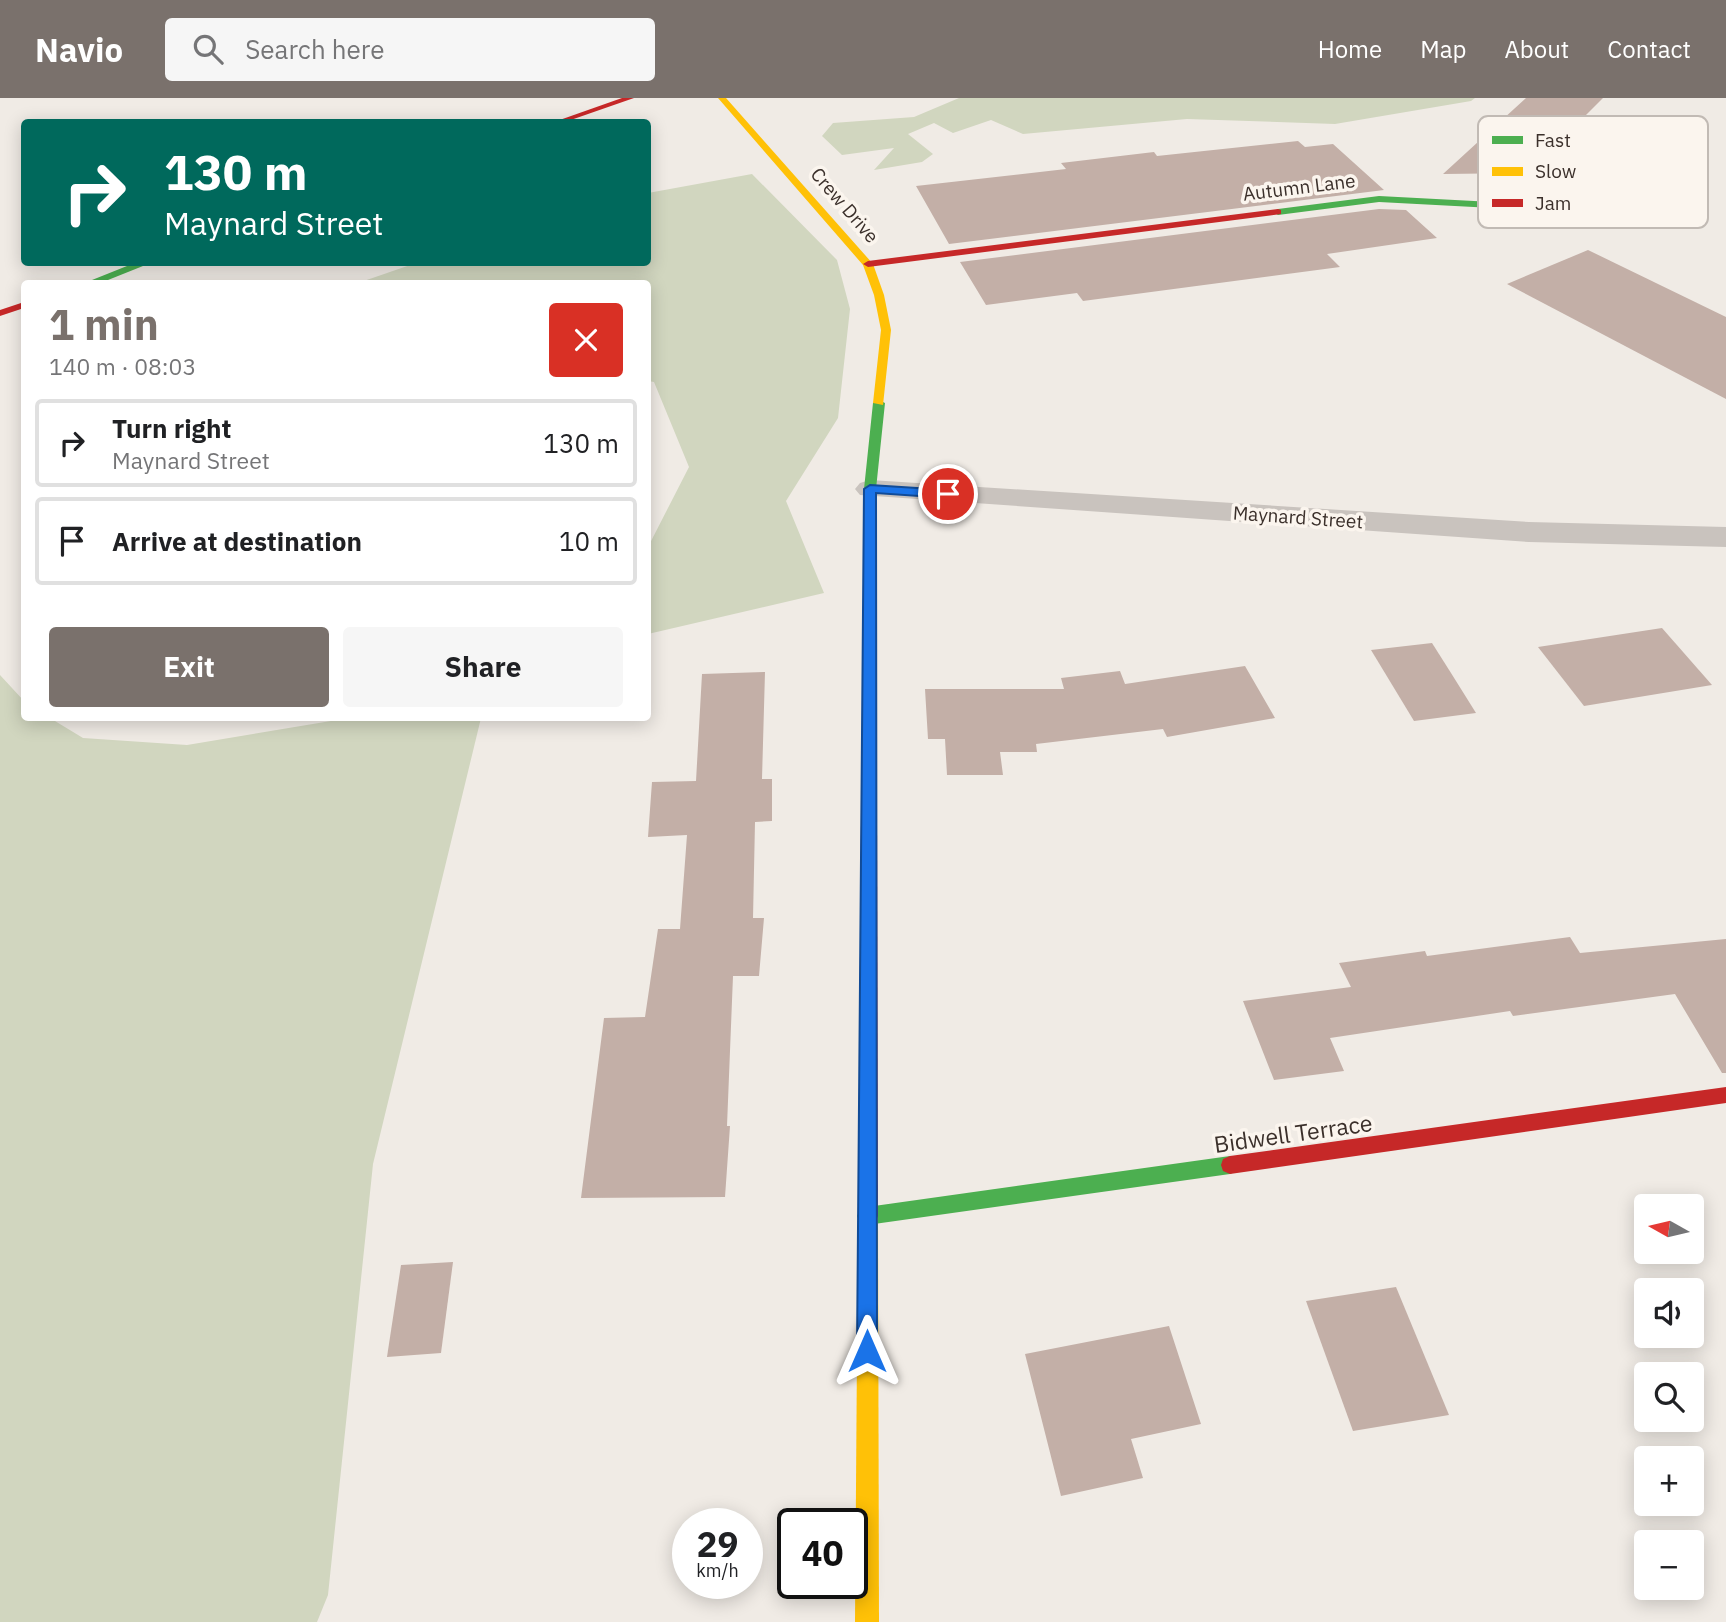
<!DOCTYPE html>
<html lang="en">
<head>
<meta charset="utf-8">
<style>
  body { margin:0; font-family:"IBM Plex Sans",sans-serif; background:#f6f6f6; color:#202124; height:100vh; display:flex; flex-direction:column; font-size:26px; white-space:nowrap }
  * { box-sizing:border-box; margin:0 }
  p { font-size:23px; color:#757577 }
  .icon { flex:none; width:38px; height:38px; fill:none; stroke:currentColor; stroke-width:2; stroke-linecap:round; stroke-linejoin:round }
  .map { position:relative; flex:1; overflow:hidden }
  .drawer { position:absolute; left:21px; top:182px; width:630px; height:441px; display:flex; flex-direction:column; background:#fff; border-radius:7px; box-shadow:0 4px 18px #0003 }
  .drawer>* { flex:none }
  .hud { position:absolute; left:21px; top:21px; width:630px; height:147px; border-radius:7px; box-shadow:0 4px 18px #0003; background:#00695c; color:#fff; overflow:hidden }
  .needle { width:46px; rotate:278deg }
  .controls { position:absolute; left:1634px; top:1096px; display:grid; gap:14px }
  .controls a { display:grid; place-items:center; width:70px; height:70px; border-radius:7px; background:#fff; box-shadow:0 4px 18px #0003; font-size:35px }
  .speed { position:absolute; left:672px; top:1410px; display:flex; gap:14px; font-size:35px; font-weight:700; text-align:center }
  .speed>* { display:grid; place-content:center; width:91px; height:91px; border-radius:50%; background:#fff; box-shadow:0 4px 18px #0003; line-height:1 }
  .speed small { font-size:18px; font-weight:400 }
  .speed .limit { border:4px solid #111; border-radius:10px; background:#fff; color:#111 }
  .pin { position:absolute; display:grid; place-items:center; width:60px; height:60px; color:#fff; margin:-30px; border:4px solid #fff; border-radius:50%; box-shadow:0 2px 7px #0007 }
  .me { position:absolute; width:77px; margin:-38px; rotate:0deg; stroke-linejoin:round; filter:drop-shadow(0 0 5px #0008) }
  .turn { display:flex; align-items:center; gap:24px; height:147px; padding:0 28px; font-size:32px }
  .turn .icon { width:91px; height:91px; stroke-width:2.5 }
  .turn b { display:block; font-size:49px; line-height:60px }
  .round { display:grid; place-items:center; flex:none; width:74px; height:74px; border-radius:7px; background:#f6f6f6 }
  .headline { display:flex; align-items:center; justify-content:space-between; height:119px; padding:0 28px }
  h1 { font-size:42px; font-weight:800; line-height:52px; color:#7a716c }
  .primary-button { display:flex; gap:14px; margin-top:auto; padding:14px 28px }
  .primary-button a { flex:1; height:80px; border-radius:7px; background:#7a716c; color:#fff; font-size:28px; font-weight:800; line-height:80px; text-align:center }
  .primary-button a+a { background:#f6f6f6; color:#202124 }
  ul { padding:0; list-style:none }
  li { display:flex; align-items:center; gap:21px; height:88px; margin:0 14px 10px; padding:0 14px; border:4px solid #e0e0e0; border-radius:7px }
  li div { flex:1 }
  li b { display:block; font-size:26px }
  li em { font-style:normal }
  header { display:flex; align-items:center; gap:42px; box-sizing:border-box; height:98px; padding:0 35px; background:#7a716c; color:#fff }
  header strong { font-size:33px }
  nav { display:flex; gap:38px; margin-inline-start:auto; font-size:24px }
  .search { width:490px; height:63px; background:#f6f6f6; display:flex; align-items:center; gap:18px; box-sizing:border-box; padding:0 24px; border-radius:7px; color:#757577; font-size:26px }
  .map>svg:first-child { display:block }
  .green { fill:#d1d6bf }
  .building { fill:#c3afa7 }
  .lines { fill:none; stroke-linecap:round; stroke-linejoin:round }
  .street { fill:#c9c3be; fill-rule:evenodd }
  .fast { fill:#4caf50; fill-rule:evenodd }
  .slow { fill:#ffc107; fill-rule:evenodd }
  .jam { fill:#c62828; fill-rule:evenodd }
  .route { fill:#1a73e8; stroke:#114b97; stroke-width:2 }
  .labels { text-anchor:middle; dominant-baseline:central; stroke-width:7; stroke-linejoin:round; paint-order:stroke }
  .far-street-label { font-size:19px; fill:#3b302b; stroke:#fbf5ee }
  .street-label { font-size:23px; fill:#3b302b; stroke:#fbf5ee }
  .key { fill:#fbf5ee; stroke:#c1bab4; stroke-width:2 }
  .key-label { font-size:19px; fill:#3b302b }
</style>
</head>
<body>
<header>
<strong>Navio</strong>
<div class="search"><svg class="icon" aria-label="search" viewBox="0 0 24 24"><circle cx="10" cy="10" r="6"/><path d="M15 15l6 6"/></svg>Search here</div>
<nav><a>Home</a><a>Map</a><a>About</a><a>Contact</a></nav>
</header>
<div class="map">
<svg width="1726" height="1524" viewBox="0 0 1726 1524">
  <rect width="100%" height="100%" fill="#f0ebe5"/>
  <g class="green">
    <polygon points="959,0 1475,0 1471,3 1335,26 1187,21 1023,36 991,22 953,35 934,25 908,36 933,56 922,64 874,72 894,50 842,57 822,38 833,25 914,19"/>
    <polygon points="752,76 837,162 850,211 838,320 786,403 824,495 648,536 648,449 689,369 654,284 648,283 648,186 358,185 416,165 648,164 648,95"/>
    <polygon points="0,577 24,603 24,620 50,620 83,640 187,647 349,620 481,620 373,1066 328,1497 317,1524 0,1524"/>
  </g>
  <g class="building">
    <polygon points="1526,0 1603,0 1577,26 1626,53 1534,75 1443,76"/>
    <polygon points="1298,43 1305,49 1333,46 1384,92 949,146 916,88 1066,71 1061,65 1154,54 1157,58"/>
    <polygon points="1379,111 1406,112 1437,140 1327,156 1340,169 1083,203 1077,195 986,207 960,164"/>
    <polygon points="1588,152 1726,219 1726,301 1507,186"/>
    <polygon points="1662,530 1712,587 1584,608 1538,549"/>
    <polygon points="1432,545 1451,575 1476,615 1414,623 1371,552"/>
    <polygon points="1245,568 1275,620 1167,639 1163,631 1036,646 1037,654 1000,654 1003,677 947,677 945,641 928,641 925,591 1064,591 1061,580 1120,573 1125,586"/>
    <polygon points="765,574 762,681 772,681 772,723 755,724 753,820 764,820 759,878 733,878 727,1028 730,1028 725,1099 581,1100 604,920 645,919 658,831 680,831 687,737 648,739 652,684 696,683 702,576"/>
    <polygon points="1570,839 1580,855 1726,841 1726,975 1722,975 1675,896 1513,918 1510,913 1330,940 1344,973 1274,982 1243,903 1351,889 1339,865 1425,853 1427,858"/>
    <polygon points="453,1164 441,1255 387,1259 401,1167"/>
    <polygon points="1396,1189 1449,1317 1353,1333 1306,1203"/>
    <polygon points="1169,1228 1201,1326 1131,1341 1143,1380 1061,1398 1025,1256"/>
  </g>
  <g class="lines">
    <polygon class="street" points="870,382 1529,424 1726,429 1726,449 1529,444 860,397 855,391 860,385"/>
    <g class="fast">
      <polygon points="1694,29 1701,31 1706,53 1688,73 1622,95 1567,109 1529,112 1379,104 1278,117 1273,114 1278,111 1379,98 1529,106 1567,103 1616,91 1682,69 1698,53"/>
      <polygon points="137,164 153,164 98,186 82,186"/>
      <polygon points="879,302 885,305 876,391 877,725 869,731 861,725 864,391 873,305"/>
      <polygon points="1230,1058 1237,1061 1239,1067 1237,1073 1230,1076 867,1127 860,1125 857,1118 860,1111 867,1109"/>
    </g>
    <g class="slow">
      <polygon points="718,0 726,0 873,166 884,197 891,232 883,307 873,305 881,232 874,197 863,167"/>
      <polygon points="868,1109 875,1111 878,1118 879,1524 855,1524 858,1118 861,1111"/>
    </g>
    <g class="jam">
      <polygon points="622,0 634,0 565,24 554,24"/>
      <polygon points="1278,111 1281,112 1281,116 868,169 863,166 868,163"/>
      <polygon points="24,204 24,210 0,218 0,212"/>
      <polygon points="869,719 877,725 878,1118 875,1125 868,1127 861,1125 858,1118 861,725"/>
      <polygon points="1726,989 1726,1005 1230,1076 1223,1073 1221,1067 1223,1061 1230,1058"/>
    </g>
  </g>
  <polygon class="route" points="870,387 948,392 954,396 948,400 876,395 877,1253 874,1261 867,1264 860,1261 857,1253 864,391"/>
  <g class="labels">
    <g class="far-street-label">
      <text transform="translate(1299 89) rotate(-7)">Autumn Lane</text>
      <text transform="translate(845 107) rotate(49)">Crew Drive</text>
      <text transform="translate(1298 419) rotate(4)">Maynard Street</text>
    </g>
    <g class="street-label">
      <text transform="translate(1293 1035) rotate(-8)">Bidwell Terrace</text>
    </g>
  </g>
  <rect x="1478" y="18" width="230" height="112" rx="10" class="key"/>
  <rect x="1492" y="38" width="31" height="8" fill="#4caf50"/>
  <rect x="1492" y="69" width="31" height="9" fill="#ffc107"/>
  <rect x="1492" y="101" width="31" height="8" fill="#c62828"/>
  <g class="key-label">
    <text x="1535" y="49">Fast</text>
    <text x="1535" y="80">Slow</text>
    <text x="1535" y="112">Jam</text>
  </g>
</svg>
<div class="controls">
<a><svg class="needle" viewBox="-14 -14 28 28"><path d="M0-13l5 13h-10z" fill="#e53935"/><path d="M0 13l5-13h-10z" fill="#757577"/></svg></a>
<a><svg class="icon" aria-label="sound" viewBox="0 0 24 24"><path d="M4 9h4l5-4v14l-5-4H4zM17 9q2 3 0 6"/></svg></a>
<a><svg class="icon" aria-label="search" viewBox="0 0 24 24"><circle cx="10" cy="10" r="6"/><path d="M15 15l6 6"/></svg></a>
<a>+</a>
<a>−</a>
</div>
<div class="speed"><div>29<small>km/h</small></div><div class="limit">40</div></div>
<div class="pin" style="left:948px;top:396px;background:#d93025"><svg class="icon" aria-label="arrive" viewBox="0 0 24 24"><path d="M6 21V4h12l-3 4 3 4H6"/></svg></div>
<svg class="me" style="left:867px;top:1253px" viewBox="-20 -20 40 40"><path d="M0-17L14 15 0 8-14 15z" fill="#1a73e8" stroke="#fff" stroke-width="4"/></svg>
<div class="hud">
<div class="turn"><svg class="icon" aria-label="right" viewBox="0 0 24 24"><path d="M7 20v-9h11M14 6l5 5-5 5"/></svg><div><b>130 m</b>Maynard Street</div></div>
</div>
<section class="drawer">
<div class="headline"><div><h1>1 min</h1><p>140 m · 08:03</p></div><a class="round" style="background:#d93025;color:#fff"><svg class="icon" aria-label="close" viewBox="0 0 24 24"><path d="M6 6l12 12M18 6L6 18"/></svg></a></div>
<ul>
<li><svg class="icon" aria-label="right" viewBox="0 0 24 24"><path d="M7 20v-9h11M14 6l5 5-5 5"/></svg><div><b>Turn right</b><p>Maynard Street</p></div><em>130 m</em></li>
<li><svg class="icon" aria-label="arrive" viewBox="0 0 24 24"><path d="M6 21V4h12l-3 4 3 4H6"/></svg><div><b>Arrive at destination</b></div><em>10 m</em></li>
</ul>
<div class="primary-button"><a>Exit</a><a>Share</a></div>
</section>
</div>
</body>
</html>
